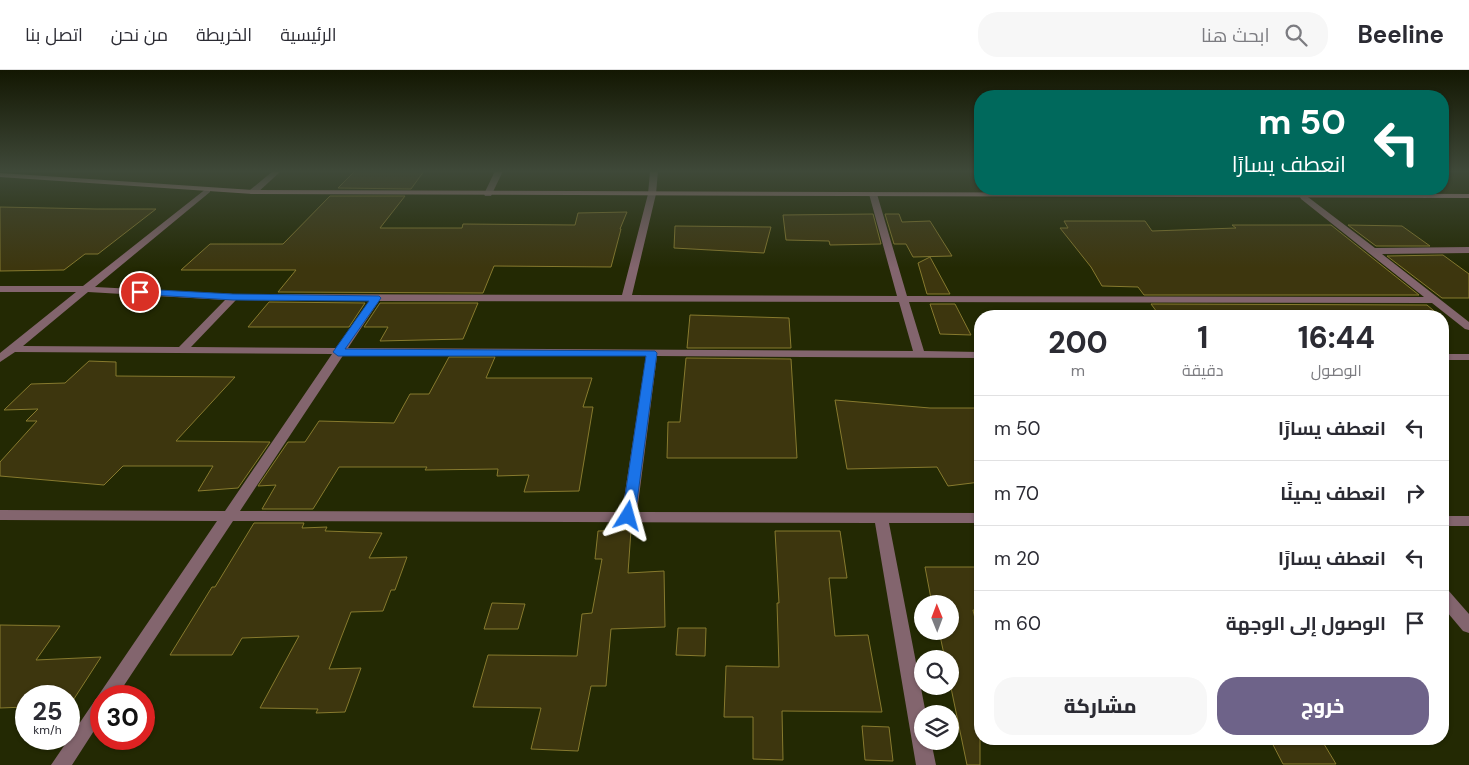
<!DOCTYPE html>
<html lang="ar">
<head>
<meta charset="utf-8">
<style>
  body { margin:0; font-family:"DM Sans",Cairo,sans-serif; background:#f7f7f7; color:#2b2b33; direction:rtl; height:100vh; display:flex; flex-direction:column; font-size:19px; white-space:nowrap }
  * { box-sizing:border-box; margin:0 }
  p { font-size:16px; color:#7c7c81 }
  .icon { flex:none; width:28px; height:28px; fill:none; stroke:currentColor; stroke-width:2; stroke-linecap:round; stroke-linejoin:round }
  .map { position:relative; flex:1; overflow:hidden; direction:ltr }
  .drawer { position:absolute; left:974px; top:240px; width:475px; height:435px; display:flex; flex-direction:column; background:#fff; border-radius:20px; box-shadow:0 1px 4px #0004; direction:rtl }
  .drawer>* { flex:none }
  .top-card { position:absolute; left:974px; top:20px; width:475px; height:105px; border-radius:20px; box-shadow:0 1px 4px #0004; direction:rtl; background:#00695c; color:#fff; overflow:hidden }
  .needle { width:32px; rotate:359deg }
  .tools { position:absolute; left:914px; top:525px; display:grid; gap:10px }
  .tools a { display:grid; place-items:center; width:45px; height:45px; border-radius:50%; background:#fff; box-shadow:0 1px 4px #0004; font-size:25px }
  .speed { position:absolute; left:15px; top:615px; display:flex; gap:10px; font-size:25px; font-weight:700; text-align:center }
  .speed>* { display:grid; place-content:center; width:65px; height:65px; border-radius:50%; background:#fff; box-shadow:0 1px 4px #0004; line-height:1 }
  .speed small { font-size:12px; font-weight:400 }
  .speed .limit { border:8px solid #d22; background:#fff; color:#111 }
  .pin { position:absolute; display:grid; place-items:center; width:42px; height:42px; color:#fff; margin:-21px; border:2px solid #fff; border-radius:50%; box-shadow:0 1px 5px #0007 }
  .me { position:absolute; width:55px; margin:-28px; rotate:8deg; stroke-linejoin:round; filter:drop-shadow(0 0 4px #0008) }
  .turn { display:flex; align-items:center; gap:18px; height:105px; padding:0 20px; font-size:22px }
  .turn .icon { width:65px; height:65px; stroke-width:2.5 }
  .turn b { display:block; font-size:35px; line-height:42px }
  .eta { display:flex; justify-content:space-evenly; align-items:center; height:85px; text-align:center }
  .eta b { font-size:30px; font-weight:800; line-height:35px }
  .action { display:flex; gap:10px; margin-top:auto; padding:10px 20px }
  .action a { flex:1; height:58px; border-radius:20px; background:#6e6389; color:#fff; font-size:20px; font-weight:800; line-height:58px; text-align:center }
  .action a+a { background:#f7f7f7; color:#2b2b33 }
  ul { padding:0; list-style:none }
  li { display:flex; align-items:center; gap:15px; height:65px; padding:0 20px; border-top:1px solid #e1e1e2 }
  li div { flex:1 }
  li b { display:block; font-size:19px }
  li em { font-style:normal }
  header { display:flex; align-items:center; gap:30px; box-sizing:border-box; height:70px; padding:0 25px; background:#fff; border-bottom:1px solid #e1e1e2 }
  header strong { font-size:24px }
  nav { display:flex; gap:28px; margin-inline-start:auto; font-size:18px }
  .search { width:350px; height:45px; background:#f7f7f7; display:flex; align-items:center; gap:12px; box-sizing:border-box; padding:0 18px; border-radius:20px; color:#7c7c81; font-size:19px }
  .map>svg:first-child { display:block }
  .building { fill:#3d360e; stroke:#877a2e }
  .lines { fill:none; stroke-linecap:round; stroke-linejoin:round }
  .street { fill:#83656e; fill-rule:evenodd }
  .secondary { fill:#b78896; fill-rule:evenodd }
  .route { fill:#1a73e8; stroke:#114b97 }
</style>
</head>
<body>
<header>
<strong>Beeline</strong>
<div class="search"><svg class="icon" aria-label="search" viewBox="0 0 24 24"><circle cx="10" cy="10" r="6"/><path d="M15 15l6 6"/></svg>ابحث هنا</div>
<nav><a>الرئيسية</a><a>الخريطة</a><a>من نحن</a><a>اتصل بنا</a></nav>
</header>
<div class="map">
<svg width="1469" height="695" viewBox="0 0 1469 695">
  <rect width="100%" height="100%" fill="#232903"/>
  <g class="building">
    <polygon points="355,101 424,101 411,119 338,118"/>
    <polygon points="330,126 405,126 380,158 462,158 463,154 575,155 578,143 627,142 620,159 621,159 611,197 494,196 483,223 278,222 296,200 181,200 210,174 283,174"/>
    <polygon points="0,137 96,139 156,139 98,184 85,184 64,200 0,201"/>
    <polygon points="873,144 881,174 830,175 829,171 786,170 783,145"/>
    <polygon points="885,144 899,144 902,152 930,151 952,186 913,187 906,174 894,174"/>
    <polygon points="1064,151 1145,151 1152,161 1236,158 1232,155 1331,155 1419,225 1144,225 1138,217 1102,216 1091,197 1060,158 1068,158"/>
    <polygon points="1348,155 1402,156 1430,176 1376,176"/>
    <polygon points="675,156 771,157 764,183 674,178"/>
    <polygon points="1443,185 1469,204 1469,228 1442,228 1387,186"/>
    <polygon points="930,187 950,224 927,224 918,193"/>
    <polygon points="269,232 365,233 349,257 248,257"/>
    <polygon points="380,233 478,233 463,269 380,271 388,257 364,257"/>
    <polygon points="930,234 955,234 971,265 940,264"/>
    <polygon points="1151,234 1427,235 1440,246 1160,246"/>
    <polygon points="690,245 789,248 791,278 687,278"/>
    <polygon points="449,287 495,287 486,308 592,308 583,337 593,337 579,421 524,422 529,405 497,406 498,399 425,400 427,397 339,397 313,439 262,439 276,415 258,416 288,372 305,372 319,351 394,353 410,324 429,324"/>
    <polygon points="686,288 791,289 797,388 667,388 668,352 680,352"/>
    <polygon points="89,291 116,292 116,306 235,307 176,371 270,372 238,418 198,421 213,396 123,396 104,415 0,406 0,392 37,351 26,351 38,339 4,340 31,314 65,313"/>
    <polygon points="835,330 930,338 980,338 980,412 948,416 937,397 847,399"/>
    <polygon points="254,453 304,453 302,458 327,457 325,461 382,463 369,488 407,487 395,520 391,520 383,541 351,542 329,599 361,598 345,642 316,643 318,639 260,638 299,566 242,568 232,585 170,585 212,517 215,517"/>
    <polygon points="631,460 628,503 664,501 665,557 611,559 606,616 591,616 578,681 531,679 541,638 473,637 488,585 577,586 582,544 592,543 602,489 595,489 598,461"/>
    <polygon points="775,461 840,461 847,508 829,508 835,566 868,565 882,642 782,641 783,690 753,689 753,647 724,647 726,596 779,597 777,533 779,533"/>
    <polygon points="925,497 980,497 980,540 973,540 980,570 980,695 967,695 950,613 950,589 945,589 939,561 950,561 950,534 932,534"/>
    <polygon points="492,533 525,534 518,559 484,559"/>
    <polygon points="0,555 60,556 36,590 101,587 70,635 69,626 26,626 26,637 0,638"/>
    <polygon points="678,558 706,558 705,586 676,585"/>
    <polygon points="862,656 889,657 893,691 865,690"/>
    <polygon points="1270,669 1321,669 1336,694 1283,694"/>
  </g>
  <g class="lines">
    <g class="street">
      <polygon points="273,101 281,101 256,124 250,124 250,120"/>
      <polygon points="495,101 503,101 491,126 485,126 484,124"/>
      <path d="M650 101H658L656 124 632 225 897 226 869 124 873 122 877 124 907 226 1424 227 1301 129 1300 127 1304 124 1375 178 1469 177V183L1382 184 1469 252V260L1465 259 1432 233 909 232 924 281 980 282V288L657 286 637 442 980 443V453H889L926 644H922V671H931L936 695H916L875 453 233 451 117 626H101V650L72 695H51L217 451 0 450V440L225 441 332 284 15 282 0 292V283L76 222H0V216H83L207 118H210V122L95 217 233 224 622 225 648 124ZM88 222 225 230 179 277 23 276ZM236 230 369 231 337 278 191 277ZM379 231 899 232 913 281 348 278ZM344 284 646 286 622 442 240 441Z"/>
      <polygon points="1411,119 1420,119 1431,126 1424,128"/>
      <rect x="1442" y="284" width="27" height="6"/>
      <rect x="1442" y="446" width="27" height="10"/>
      <polygon points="1442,518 1448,520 1469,544 1469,563 1463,561 1442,536"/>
    </g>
    <polygon class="secondary" points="0,103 253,120 1469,124 1469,128 253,124 0,107"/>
  </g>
  <linearGradient id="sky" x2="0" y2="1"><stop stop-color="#131702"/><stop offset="0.51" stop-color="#3f4939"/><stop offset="1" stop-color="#3f4939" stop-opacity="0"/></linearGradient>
  <rect width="1469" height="198" fill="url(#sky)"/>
  <polygon class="route" points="140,219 233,224 379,226 381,228 345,279 655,281 657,283 635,446 633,450 624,450 622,446 646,286 338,286 333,282 369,231 233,230 137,224 135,222"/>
</svg>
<div class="tools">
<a><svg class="needle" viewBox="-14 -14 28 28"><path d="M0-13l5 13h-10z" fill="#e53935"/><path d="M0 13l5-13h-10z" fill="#7c7c81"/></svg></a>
<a><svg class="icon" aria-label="search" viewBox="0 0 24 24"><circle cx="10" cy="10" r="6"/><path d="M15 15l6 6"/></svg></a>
<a><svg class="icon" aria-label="layers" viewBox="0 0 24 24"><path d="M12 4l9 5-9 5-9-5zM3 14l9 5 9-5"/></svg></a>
</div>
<div class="speed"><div>25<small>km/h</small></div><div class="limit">30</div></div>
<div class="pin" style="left:140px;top:222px;background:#d93025"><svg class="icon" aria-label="arrive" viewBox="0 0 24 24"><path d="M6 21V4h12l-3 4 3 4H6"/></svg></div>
<svg class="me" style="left:628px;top:446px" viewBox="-20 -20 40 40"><path d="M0-17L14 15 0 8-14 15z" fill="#1a73e8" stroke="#fff" stroke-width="4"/></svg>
<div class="top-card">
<div class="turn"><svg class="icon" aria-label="left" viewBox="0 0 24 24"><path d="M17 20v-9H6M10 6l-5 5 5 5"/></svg><div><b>50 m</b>انعطف يسارًا</div></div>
</div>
<section class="drawer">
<div class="eta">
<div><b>16:44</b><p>الوصول</p></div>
<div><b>1</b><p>دقيقة</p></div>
<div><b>200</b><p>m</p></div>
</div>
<ul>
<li><svg class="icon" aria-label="left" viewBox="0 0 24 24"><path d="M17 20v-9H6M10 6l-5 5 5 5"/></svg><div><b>انعطف يسارًا</b></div><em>50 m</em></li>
<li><svg class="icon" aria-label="right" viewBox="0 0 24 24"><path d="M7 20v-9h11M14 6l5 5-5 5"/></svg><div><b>انعطف يمينًا</b></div><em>70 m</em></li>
<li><svg class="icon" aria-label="left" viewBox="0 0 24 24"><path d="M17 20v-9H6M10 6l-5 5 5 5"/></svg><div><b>انعطف يسارًا</b></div><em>20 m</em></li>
<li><svg class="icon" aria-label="arrive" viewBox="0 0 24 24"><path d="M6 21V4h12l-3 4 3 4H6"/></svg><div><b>الوصول إلى الوجهة</b></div><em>60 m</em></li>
</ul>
<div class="action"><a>خروج</a><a>مشاركة</a></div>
</section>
</div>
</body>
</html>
